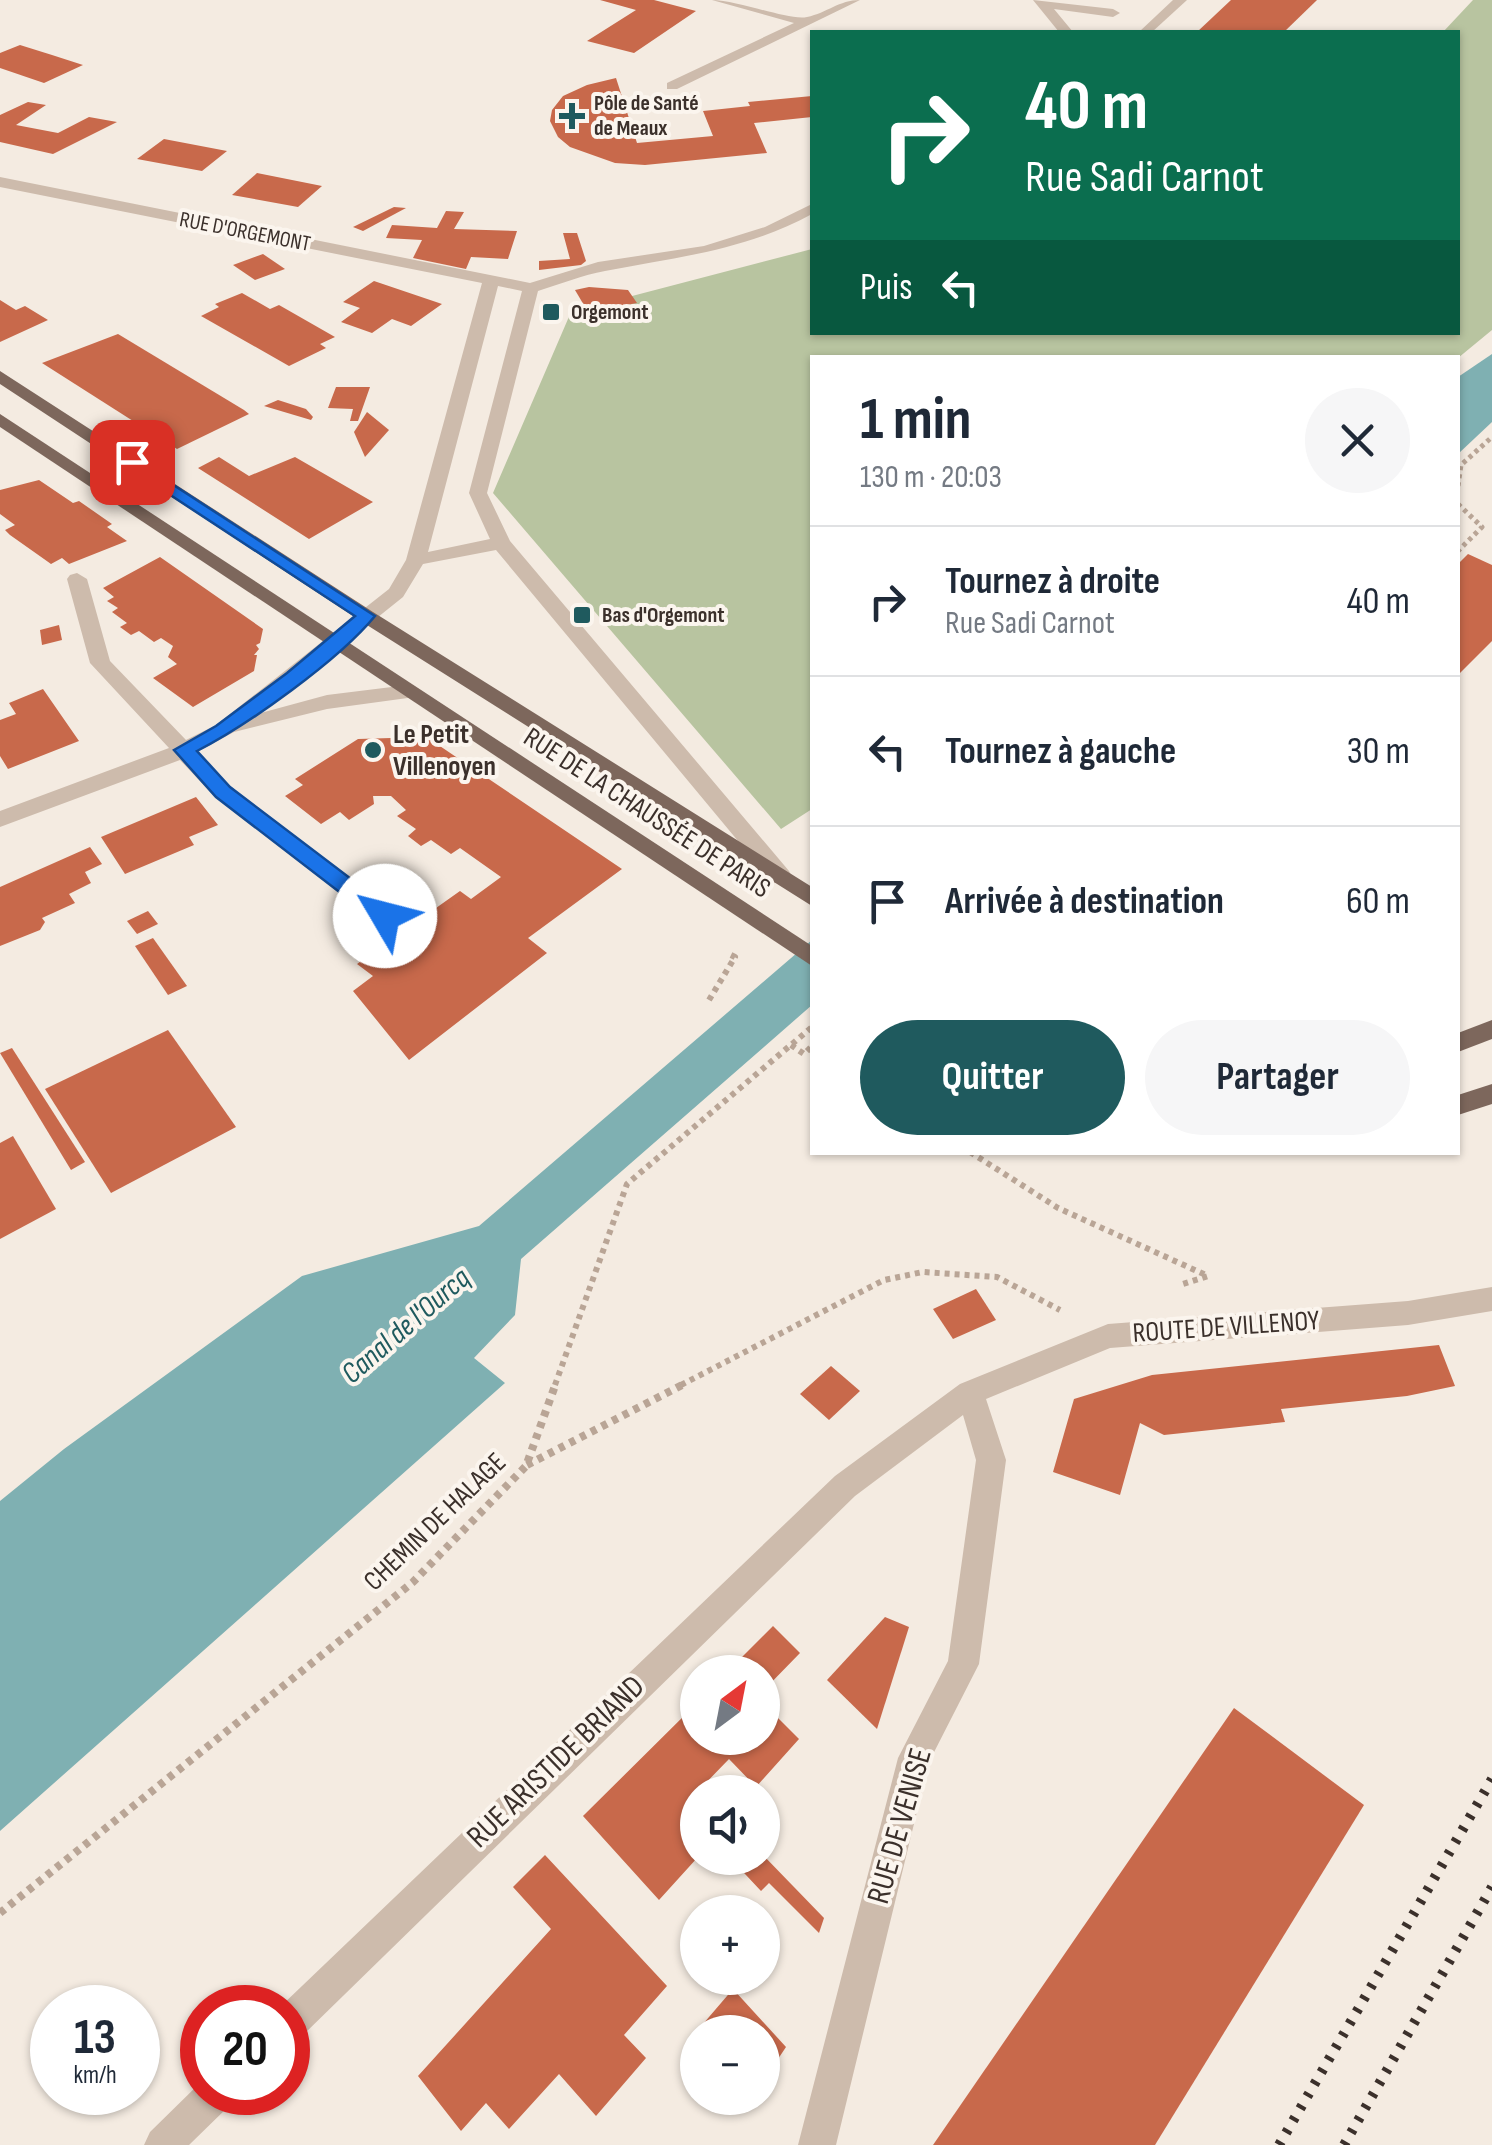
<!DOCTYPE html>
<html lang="fr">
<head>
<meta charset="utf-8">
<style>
  body { margin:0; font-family:"Sofia Sans Condensed",sans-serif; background:#f6f6f7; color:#1f2937; height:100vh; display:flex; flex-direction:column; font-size:38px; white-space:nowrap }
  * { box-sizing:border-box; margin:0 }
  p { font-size:32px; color:#747a83 }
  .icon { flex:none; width:55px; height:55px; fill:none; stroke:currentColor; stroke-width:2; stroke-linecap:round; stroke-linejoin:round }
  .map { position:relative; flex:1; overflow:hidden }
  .details { position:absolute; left:810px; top:355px; width:650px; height:800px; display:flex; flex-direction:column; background:#fff; border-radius:0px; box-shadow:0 2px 8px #0004 }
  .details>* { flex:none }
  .banner { position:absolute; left:810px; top:30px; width:650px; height:305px; border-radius:0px; box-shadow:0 2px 8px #0004; background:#0b6e4f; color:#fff; overflow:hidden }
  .needle { width:65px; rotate:32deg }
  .fabs { position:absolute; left:680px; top:1655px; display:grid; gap:20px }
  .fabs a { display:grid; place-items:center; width:100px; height:100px; border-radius:50%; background:#fff; box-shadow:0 2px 8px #0004; font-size:50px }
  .speed { position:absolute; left:30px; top:1985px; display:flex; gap:20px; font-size:50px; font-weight:700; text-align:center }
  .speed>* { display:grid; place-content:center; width:130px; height:130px; border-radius:50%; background:#fff; box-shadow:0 2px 8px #0004; line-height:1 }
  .speed small { font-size:25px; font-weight:400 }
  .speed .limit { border:15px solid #d22; background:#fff; color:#111 }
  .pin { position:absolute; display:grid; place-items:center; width:85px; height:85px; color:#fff; margin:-42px; border-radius:20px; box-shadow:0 5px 15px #0006 }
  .me { position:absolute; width:110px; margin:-55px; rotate:307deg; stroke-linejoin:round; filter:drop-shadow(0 0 8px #0008) }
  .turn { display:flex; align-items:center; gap:35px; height:210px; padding:0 50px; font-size:45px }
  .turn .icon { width:130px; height:130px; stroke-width:2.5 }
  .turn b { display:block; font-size:70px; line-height:85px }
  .then { display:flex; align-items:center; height:95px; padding:0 50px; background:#0003; gap:20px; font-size:38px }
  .round { display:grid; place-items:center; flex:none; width:105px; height:105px; border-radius:52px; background:#f6f6f7 }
  .headline { display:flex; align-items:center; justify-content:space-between; height:170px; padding:0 50px }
  h1 { font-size:60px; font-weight:700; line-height:75px }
  .primary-button { display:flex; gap:20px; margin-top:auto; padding:20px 50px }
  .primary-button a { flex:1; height:115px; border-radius:60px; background:#1f5a5e; color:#fff; font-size:40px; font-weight:700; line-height:115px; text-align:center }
  .primary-button a+a { background:#f6f6f7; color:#1f2937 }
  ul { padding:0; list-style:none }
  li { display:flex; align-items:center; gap:30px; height:150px; padding:0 50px; border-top:2px solid #e0e1e3 }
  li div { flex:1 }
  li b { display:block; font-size:38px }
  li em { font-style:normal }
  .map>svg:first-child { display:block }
  .green { fill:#b8c4a0 }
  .water { fill:#7fb0b2 }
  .building { fill:#c8694b }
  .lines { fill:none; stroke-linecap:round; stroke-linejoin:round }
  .path-far2 { stroke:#b9a596; stroke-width:5; stroke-dasharray:4 4; stroke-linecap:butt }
  .path-far1 { stroke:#b9a596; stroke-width:6; stroke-dasharray:5 5; stroke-linecap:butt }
  .path { stroke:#b9a596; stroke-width:8; stroke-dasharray:6 6; stroke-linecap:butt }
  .minor { fill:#cdbbac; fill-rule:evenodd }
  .major { fill:#7d675c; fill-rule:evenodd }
  .rail { stroke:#3b302b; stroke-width:10; stroke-dasharray:4 10; stroke-linecap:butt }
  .route { fill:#1a73e8; stroke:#114b97; stroke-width:2.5 }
  .poi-dot { fill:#1f5a5e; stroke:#fbf5ee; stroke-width:4 }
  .labels { text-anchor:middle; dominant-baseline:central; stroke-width:8; stroke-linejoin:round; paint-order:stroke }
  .far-poi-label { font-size:22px; font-weight:bold; fill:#3b302b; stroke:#fbf5ee; text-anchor:start }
  .far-street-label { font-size:22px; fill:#3b302b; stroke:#fbf5ee }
  .poi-label { font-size:28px; font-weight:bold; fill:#3b302b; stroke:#fbf5ee; text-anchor:start }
  .street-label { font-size:28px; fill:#3b302b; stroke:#fbf5ee }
  .water-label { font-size:30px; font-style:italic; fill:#1f5a5e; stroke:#fbf5ee }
  .near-street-label { font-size:32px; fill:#3b302b; stroke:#fbf5ee }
</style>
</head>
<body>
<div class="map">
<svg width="1492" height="2145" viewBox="0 0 1492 2145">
  <rect width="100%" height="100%" fill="#f4ebe1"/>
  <polygon class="green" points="1473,0 1492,0 1492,330 1458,358 812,358 812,809 781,829 493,493 571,312 812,249 812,332 1458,332 1458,32 1443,32"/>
  <g class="water">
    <polygon points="1492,354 1492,422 1458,454 1458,377"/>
    <polygon points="812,940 812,1005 521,1259 515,1315 474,1358 505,1383 0,1831 0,1501 64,1449 302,1276 479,1226"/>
  </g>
  <g class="building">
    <polygon points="600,0 654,0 696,11 634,53 587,41 636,10"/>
    <polygon points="1231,0 1317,0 1284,32 1197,32"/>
    <polygon points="20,45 52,55 83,65 44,83 0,68 0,53"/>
    <polygon points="616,78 637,143 713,136 703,111 750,106 748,102 812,96 812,117 754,123 767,153 645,165 615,163 570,147 558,137 550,121 552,110 563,96 587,85"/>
    <polygon points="28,102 46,105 16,125 58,133 89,117 117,122 53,154 0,142 0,115"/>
    <polygon points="164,139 227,151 202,171 137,159"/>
    <polygon points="257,173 322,186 298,207 232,195"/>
    <polygon points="394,207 406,208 363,231 353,227"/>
    <polygon points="446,211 464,212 454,229 517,231 508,259 471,257 466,269 413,258 422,240 386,238 392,225 437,228"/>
    <polygon points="563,233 577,233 586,261 581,265 539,270 539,261 570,259"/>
    <polygon points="263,254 285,269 255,280 233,265"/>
    <polygon points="374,281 442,304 411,326 392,319 372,333 341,322 360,308 343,302"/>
    <polygon points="589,287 628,290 637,303 588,312 575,290"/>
    <polygon points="242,293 270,309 279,305 335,337 320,344 326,348 289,366 201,316 219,307 215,304"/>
    <polygon points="0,300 16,310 25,306 48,320 0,342"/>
    <polygon points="118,334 244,410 249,414 177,449 42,363"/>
    <polygon points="336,387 370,387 358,421 350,421 353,409 328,408"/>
    <polygon points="278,400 306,409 313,417 311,420 264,406"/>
    <polygon points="367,412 389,430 365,457 354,432"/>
    <polygon points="219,457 249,476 295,457 373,502 309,539 198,468"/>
    <polygon points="39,480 73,503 79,501 112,524 107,527 127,541 69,564 62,558 51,564 44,559 10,535 5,530 15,525 0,514 0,490"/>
    <polygon points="1468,554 1492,565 1492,641 1458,675 1458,564"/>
    <polygon points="160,557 263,629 260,643 256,645 259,649 254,655 257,655 254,671 193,707 153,678 177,664 168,657 173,646 161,638 154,642 139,631 131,635 120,627 127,623 112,612 118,608 107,601 114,597 103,588"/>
    <polygon points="59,625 62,640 42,645 40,630"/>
    <polygon points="43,689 79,741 8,769 0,756 0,720 16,714 9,703"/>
    <polygon points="391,738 428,738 622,869 528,938 547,953 409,1060 353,991 373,976 357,964 460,891 471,899 501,877 460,848 451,854 431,840 421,846 408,836 416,829 397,816 406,810 391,796 373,796 374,804 349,820 340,812 321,824 285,796 303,785 295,779 358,739"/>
    <polygon points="196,797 218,825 189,837 194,845 125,874 101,837"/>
    <polygon points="90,847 102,864 85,872 91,883 69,894 75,903 42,918 45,922 40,930 0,946 0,887"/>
    <polygon points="148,911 158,924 137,934 127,921"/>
    <polygon points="153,938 187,986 168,995 135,946"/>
    <polygon points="168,1030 236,1127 111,1193 45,1089"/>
    <polygon points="12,1048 85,1162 71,1170 0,1053"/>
    <polygon points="13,1136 56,1209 0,1239 0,1143"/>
    <polygon points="976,1289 996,1320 953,1339 933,1309"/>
    <polygon points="1439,1345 1455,1386 1407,1396 1281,1409 1285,1422 1164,1435 1140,1423 1120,1495 1053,1472 1074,1399 1152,1375"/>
    <polygon points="831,1366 860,1391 829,1420 800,1394"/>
    <polygon points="885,1617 909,1627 877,1729 827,1680"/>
    <polygon points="773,1626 800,1653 762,1692 762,1672 727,1672"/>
    <polygon points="698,1702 698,1738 762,1738 762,1702 799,1739 756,1787 729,1759 700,1789 704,1792 698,1792 698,1857 659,1900 583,1816"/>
    <polygon points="1234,1708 1364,1805 1155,2145 933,2145"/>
    <polygon points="762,1854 824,1918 819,1933 769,1883 761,1891 730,1858 762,1858"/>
    <polygon points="545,1855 667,1986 624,2035 646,2058 596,2116 559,2074 509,2129 486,2103 461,2131 418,2076 551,1929 513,1887"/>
    <polygon points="733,1989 786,2047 762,2083 762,2032 711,2032 703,2024"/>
  </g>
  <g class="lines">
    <g class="path-far2">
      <polyline points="1458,486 1461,465 1492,437"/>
      <polyline points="1458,504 1482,527 1458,551"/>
    </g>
    <g class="path-far1">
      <polyline points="709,1000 735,957 731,955"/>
      <polyline points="791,1045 804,1054 812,1046"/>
      <polyline points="970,1152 1058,1208 1208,1276 1183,1284"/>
      <polyline points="555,1385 627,1184 812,1027"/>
      <polyline points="681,1385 884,1280 923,1272 997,1277 1060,1310"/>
    </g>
    <g class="path">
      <polyline points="527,1465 686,1383"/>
      <polyline points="0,1913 413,1582 526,1466 556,1383"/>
    </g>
    <g class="minor">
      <path d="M712 0C738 0 789 21 807 17 827 13 839 0 860 0L677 89H667V83L794 23Z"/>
      <polygon points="1033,0 1113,9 1120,13 1113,17 1054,9 1073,32 1059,32"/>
      <polygon points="1173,0 1187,0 1152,32 1139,32"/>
      <path d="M0 177 530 283 598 262 704 246 765 227 812 204V214C746 250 678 257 605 271 583 275 560 284 538 291L487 493 510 541 789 871 792 877 789 883H773L496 550 423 564 403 597 257 714 327 695 408 685 415 687 418 692 415 697 327 709 234 732 197 752 231 787 393 910 397 916 393 922H377L215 797 180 760 0 827V811L169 748 90 663 67 579 70 575 77 573 87 579 110 661 186 740 216 725 389 589 406 560 482 283 0 187ZM498 286 522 291 469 493 490 539 428 552Z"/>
      <polygon points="1492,1287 1492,1311 1408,1325 1110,1348 986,1399 1006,1460 979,1664 929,1762 836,2145 798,2145 898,1758 948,1661 976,1460 963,1415 855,1496 301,2037 288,2042 288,2008 279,2008 835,1476 960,1384 1108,1324 1408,1301"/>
      <polygon points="202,2081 202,2092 235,2092 230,2105 189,2145 144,2145 150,2132"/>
    </g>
    <g class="major">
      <polygon points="0,371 373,612 812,887 812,906 359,620 0,384"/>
      <polygon points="0,414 812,946 812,966 0,427"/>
      <polygon points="1492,1020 1492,1039 1458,1052 1458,1033"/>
      <polygon points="1492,1084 1492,1104 1458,1115 1458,1095"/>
    </g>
    <g class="rail">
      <polyline points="1279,2145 1492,1779"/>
      <polyline points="1344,2145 1492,1887"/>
    </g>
  </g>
  <path class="route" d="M132 458 375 616C339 660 248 725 197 751L230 787 392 910 395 916 392 921H377L216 797 174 750 216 726 287 673 355 616 126 466 124 462Z"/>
  <g class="poi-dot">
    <path d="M567 101h10v10h10v10h-10v10h-10v-10h-10v-10h10z"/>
    <rect x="541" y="302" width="20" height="20" rx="5"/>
    <rect x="572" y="605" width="20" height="20" rx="5"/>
    <circle cx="373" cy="750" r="10"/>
  </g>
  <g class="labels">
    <g class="far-poi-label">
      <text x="594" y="103">Pôle de Santé<tspan x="594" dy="25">de Meaux</tspan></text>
      <text x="571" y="312">Orgemont</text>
      <text x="602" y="615">Bas d'Orgemont</text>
    </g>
    <g class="far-street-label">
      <text transform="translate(245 232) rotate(11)">RUE D'ORGEMONT</text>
    </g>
    <g class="poi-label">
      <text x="393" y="734">Le Petit<tspan x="393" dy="32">Villenoyen</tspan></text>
    </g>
    <g class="street-label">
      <text transform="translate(647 813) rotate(33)">RUE DE LA CHAUSSÉE DE PARIS</text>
      <text transform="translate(1226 1327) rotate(-4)">ROUTE DE VILLENOY</text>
      <text transform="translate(435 1522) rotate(-44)">CHEMIN DE HALAGE</text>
    </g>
    <g class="water-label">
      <text transform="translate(406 1326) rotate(-41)">Canal de l'Ourcq</text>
    </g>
    <g class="near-street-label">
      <text transform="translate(556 1762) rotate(-44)">RUE ARISTIDE BRIAND</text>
      <text transform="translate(900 1826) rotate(-74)">RUE DE VENISE</text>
    </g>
  </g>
</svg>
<div class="fabs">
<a><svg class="needle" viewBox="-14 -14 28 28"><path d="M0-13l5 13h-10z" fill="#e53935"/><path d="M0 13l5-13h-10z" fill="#747a83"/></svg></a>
<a><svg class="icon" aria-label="sound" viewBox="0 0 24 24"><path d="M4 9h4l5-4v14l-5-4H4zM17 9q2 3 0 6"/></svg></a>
<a>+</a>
<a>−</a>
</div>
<div class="speed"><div>13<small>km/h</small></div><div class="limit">20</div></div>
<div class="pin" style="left:132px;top:462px;background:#d93025"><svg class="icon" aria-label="arrive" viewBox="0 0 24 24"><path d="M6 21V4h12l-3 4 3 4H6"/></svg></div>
<svg class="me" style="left:385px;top:916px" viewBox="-20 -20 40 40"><circle r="19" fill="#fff"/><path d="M0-13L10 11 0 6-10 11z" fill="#1a73e8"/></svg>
<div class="banner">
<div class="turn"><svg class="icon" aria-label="right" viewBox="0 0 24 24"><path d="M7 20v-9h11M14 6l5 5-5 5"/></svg><div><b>40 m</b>Rue Sadi Carnot</div></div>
<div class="then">Puis<svg class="icon" aria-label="left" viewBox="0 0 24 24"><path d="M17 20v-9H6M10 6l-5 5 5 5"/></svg></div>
</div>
<section class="details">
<div class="headline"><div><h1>1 min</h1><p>130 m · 20:03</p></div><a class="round"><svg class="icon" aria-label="close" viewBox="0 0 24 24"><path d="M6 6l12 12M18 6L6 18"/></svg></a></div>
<ul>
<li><svg class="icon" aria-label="right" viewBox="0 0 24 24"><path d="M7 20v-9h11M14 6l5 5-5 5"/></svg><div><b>Tournez à droite</b><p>Rue Sadi Carnot</p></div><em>40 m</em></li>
<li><svg class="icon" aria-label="left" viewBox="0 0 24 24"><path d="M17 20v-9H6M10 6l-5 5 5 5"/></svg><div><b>Tournez à gauche</b></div><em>30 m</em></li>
<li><svg class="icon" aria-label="arrive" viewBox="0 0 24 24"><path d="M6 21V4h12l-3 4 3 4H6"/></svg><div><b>Arrivée à destination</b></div><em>60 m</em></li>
</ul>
<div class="primary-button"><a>Quitter</a><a>Partager</a></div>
</section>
</div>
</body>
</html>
